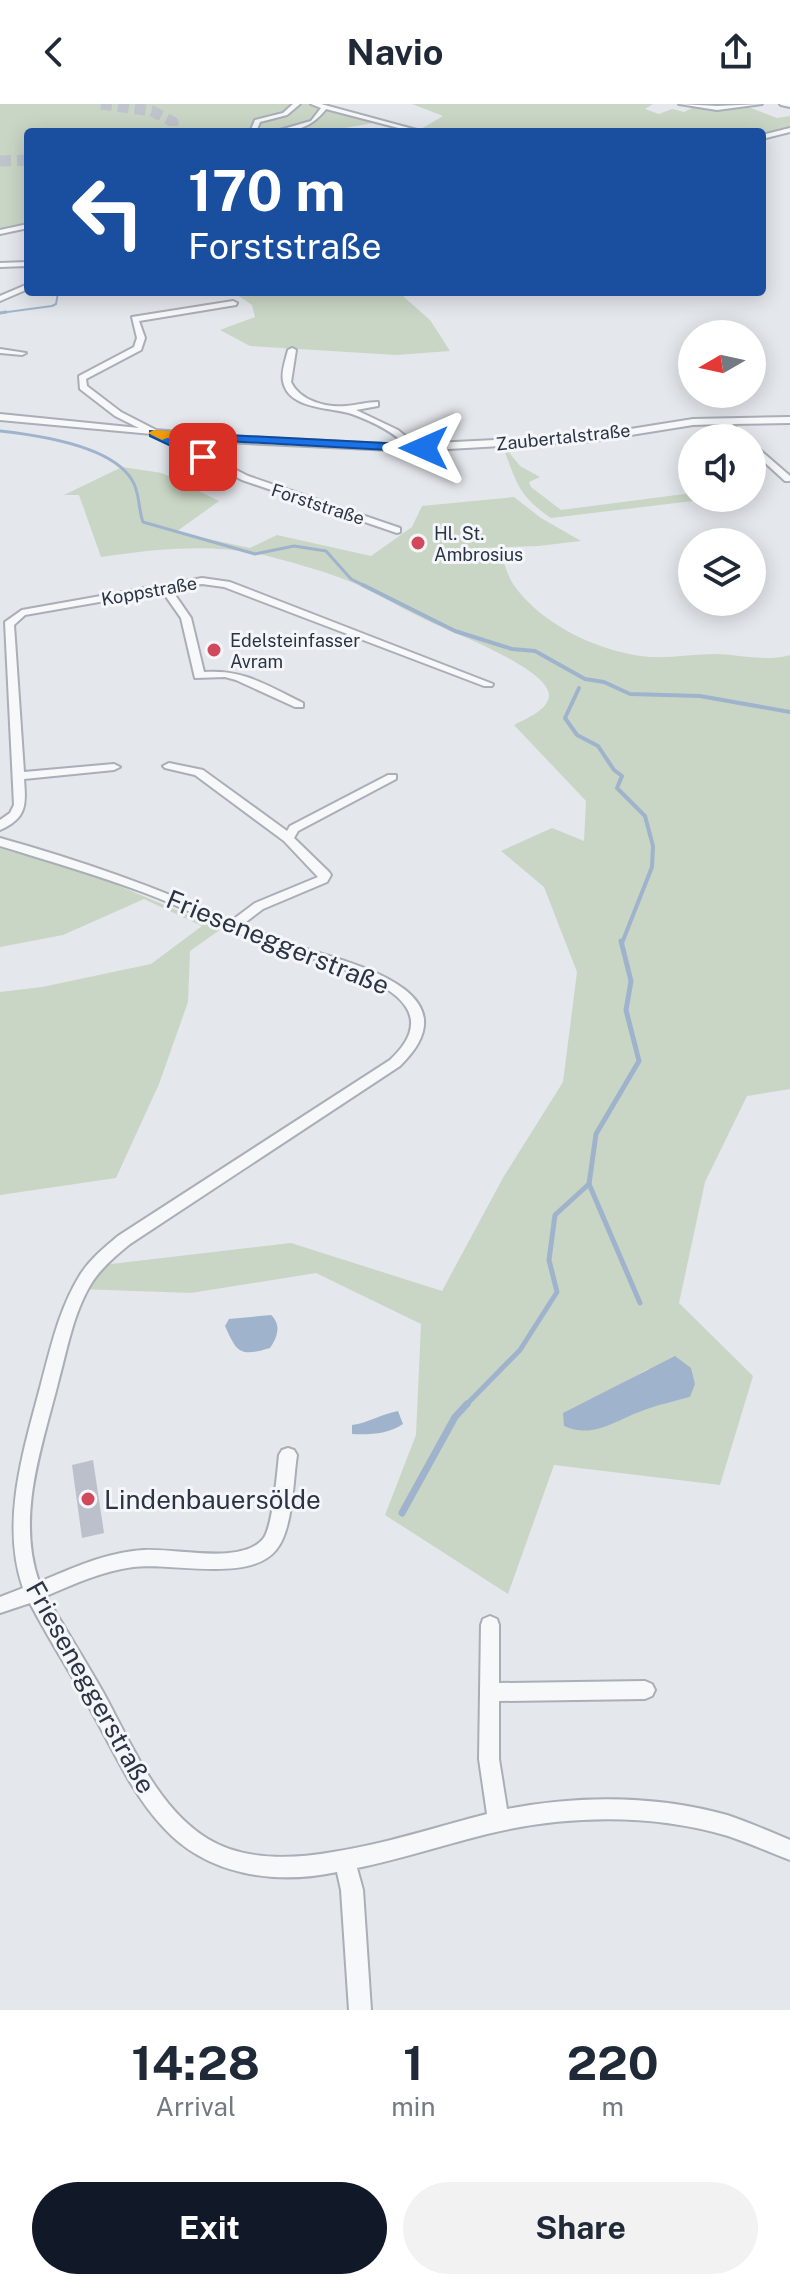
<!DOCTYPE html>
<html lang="en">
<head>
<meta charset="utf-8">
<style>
  body { margin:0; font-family:"Public Sans",sans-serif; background:#f2f2f3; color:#1f2937; height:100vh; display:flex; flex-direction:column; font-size:30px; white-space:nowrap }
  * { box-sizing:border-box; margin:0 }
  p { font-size:26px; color:#747a83 }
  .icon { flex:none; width:44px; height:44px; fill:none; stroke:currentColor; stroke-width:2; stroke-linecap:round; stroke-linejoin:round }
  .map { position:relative; height:1906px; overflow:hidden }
  .drawer { display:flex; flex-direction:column; background:#fff; flex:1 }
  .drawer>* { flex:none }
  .banner { position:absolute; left:24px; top:24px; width:742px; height:168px; border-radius:8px; box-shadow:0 4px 20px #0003; background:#1a4fa0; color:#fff; overflow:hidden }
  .needle { width:52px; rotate:261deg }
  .tools { position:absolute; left:678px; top:216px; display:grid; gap:16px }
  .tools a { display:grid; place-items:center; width:88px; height:88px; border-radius:50%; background:#fff; box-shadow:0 4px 20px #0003; font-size:40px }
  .pin { position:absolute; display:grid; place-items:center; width:68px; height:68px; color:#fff; margin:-34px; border-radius:16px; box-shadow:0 4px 12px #0006 }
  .me { position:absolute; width:88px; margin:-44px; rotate:270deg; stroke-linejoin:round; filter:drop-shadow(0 0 6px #0008) }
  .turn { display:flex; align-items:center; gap:28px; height:168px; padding:0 32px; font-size:36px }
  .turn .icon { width:104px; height:104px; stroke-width:2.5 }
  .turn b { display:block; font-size:56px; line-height:68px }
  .eta { display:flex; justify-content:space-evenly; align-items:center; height:136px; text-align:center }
  .eta b { font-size:48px; font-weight:700; line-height:56px }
  .primary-button { display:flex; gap:16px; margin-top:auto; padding:16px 32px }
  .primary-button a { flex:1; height:92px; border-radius:48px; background:#111827; color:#fff; font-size:32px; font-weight:700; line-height:92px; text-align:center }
  .primary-button a+a { background:#f2f2f3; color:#1f2937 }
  header { display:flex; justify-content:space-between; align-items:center; height:104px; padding:0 32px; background:#fff; font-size:36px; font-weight:700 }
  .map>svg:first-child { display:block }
  .green { fill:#c9d6c5; fill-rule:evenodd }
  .water { fill:#9fb4cc }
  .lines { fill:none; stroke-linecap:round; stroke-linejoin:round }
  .stream-far4 { stroke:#9fb4cc; stroke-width:2 }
  .stream-far3 { stroke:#9fb4cc; stroke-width:3 }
  .stream-far2 { stroke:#9fb4cc; stroke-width:4 }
  .stream-far1 { stroke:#9fb4cc; stroke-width:5 }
  .stream { stroke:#9fb4cc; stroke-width:7 }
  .building { fill:#bbc0ca }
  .trunk-tunnel { stroke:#bfc3cb; stroke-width:11; stroke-dasharray:11 6; stroke-linecap:butt }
  .minor-casing { stroke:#a9aeb7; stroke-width:4 }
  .minor { fill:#f7f8fa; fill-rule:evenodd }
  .route { fill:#1a73e8; stroke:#114b97; stroke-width:2 }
  .slow { fill:#f59e0b }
  .poi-dot { fill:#d1495b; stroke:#f4f6f9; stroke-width:3 }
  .labels { text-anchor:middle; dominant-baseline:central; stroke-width:6; stroke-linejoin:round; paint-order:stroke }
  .far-street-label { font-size:18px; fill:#2b3445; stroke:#f4f6f9 }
  .far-poi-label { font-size:18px; fill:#2b3445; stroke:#f4f6f9; text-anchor:start }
  .near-street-label { font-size:26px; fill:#2b3445; stroke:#f4f6f9 }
  .near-poi-label { font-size:26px; fill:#2b3445; stroke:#f4f6f9; text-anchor:start }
</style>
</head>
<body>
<header><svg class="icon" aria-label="back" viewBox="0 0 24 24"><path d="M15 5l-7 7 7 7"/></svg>Navio<svg class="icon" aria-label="share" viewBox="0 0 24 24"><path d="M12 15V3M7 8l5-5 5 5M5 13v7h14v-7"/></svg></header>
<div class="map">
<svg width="790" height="1906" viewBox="0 0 790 1906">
  <rect width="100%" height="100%" fill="#e4e7ec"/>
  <g class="green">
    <polygon points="0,0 310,0 378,18 323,28 28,28 28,122 0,126"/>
    <polygon points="412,0 653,0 645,5 659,10 672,5 684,8 694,3 746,2 777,14 790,12 790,24 762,31 762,28 426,28 421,25 443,12"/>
    <polygon points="233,188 403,188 404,193 430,216 450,247 396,251 250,242 220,226 255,213 252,201"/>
    <path d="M502 340 520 362 540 373 529 378 531 383 561 406 692 389V394H718L551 414C517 391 516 377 502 340Z"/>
    <path d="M122 363 162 369 219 397 176 428 250 444 277 431 371 452 412 423 422 402 514 393 541 414 581 437 538 442 478 444 501 452C505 461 508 472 513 480 541 521 601 549 650 553 672 554 695 550 717 550 742 551 766 558 790 551V985L747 992 705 1078 679 1199 753 1272 720 1381 554 1361 508 1490 385 1411 416 1331 421 1220 316 1169 191 1189 80 1185 94 1162 291 1139 442 1187 504 1072 563 978 577 868 544 783 501 747 552 724 584 737 586 697 514 621C525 615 549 606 549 591 548 563 445 526 422 514 397 502 372 486 346 476 320 466 291 458 264 451 211 439 154 445 101 453L79 391H64ZM648 1265 690 1293 647 1304 625 1278Z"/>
    <polygon points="0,742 98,773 221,825 190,847 188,898 159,980 116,1074 0,1091 0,888 42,883 151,860 202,822 144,795 63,831 0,843"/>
  </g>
  <g class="water">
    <path d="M271 1211C282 1221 277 1234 270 1244 240 1253 237 1249 225 1222L229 1215Z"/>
    <path d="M675 1252 691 1264 695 1280 690 1293C676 1297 661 1300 647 1305 619 1314 594 1336 564 1322L563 1309Z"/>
    <path d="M398 1307 403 1320C389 1330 369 1331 352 1330V1321C368 1319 381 1310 398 1307Z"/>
  </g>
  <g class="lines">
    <polyline class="stream-far4" points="0,209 52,202 56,200 58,189 75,188"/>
    <g class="stream-far3">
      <polyline points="0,209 6,208"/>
      <path d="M0 327C37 331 111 341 132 376 140 388 138 405 143 418L255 450 294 442 326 447 351 475 367 483"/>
    </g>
    <g class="stream-far2">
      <polyline points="363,481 455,527 512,545 535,547 585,575 604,578 630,590 700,592 790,608"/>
      <polyline points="579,584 565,614 577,631 598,642 614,666 622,672 617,684 645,712 653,742 652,763 622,839"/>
    </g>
    <g class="stream-far1">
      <polyline points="589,1080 640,1199"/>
      <polyline points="465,1302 520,1246 557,1188 549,1156 555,1111 589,1080 596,1030 639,957 626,906 631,877 621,837"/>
    </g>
    <polyline class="stream" points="402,1409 455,1313 467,1300"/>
  </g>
  <polygon class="building" points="93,1356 104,1429 82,1434 72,1361"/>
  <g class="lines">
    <g class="trunk-tunnel">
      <polyline points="101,0 152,7 173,18 173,28"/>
      <polyline points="0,57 28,56"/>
    </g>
    <g class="minor-casing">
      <g id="minor">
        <polygon points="293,0 300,0 287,11 260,18 256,28 250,28 255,16 283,9"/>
        <path d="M311 0H321L424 28H414L326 5C312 23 296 28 273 28L311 17 321 4Z"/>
        <polygon points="679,0 717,2 762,0 717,6"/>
        <polygon points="780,0 790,0 790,3 781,1"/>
        <polygon points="790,24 790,28 762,35 762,31"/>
        <polygon points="28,120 28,124 0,130 0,126"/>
        <polygon points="28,158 28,162 0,163 0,159"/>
        <polygon points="28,180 28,185 0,197 0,192"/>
        <path d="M233 197 237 199 236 201 139 217 145 234 141 246 86 275 87 282 121 308 156 326 225 332 406 341C391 326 371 317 352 310 331 303 288 306 283 277 281 267 286 255 288 246L292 244 296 246 291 278C300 297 327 304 346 302 357 301 367 298 378 298V302L356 306 398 326 415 340 593 331 693 315 790 313V319L732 320 747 334H738L722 320 693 321 593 337 413 347 225 338 169 332 248 372 400 424V428L397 429 242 376 152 330 0 316V310L139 324 115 312 80 285 79 272 134 243 137 234 132 213Z"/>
        <polygon points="0,245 26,249 22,251 0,249"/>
        <polygon points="752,339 790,372 790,377 785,377 752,347"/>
        <path d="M202 474 230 478 493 580 492 582H484L224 483 202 480 171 485 191 514 204 568C244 565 268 582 303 599V603H295L236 576 225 573 195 574 181 514 162 487 25 511 14 521 24 668 114 660 120 663 114 666 24 675C26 701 27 714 0 726V716L10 709 14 701 5 518 22 506Z"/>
        <path d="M169 659 203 666 287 727 290 722 388 671H396V675L298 727 294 734 329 768 331 771 327 778 263 805 242 821C263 830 284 838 306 845 359 861 474 890 400 962L130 1140C115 1152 101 1164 91 1180 73 1210 67 1246 58 1279 42 1343 16 1412 39 1478 73 1464 107 1448 144 1446 176 1444 241 1461 263 1435 273 1423 277 1369 279 1351L282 1346 288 1344 294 1346 297 1351C293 1377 293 1426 276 1446 249 1479 172 1458 133 1463 103 1467 74 1480 46 1492L50 1499C68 1529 86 1558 103 1588 131 1639 157 1704 208 1735 244 1757 294 1755 333 1748 385 1740 436 1723 487 1710L479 1655 481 1521 483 1515 490 1512 497 1515 499 1521V1579L645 1577 652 1580 655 1586 652 1592 645 1595 499 1597V1655L507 1705C578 1691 656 1691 727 1711 748 1718 769 1727 790 1736V1756C769 1748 749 1739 728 1732 651 1709 564 1711 487 1730 443 1741 401 1755 357 1764L363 1786 371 1906H349L341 1786 337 1768C276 1781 207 1772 163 1723 133 1691 114 1648 93 1610 73 1572 49 1536 30 1499L0 1509V1493L23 1484C0 1418 24 1345 41 1280 51 1243 59 1205 80 1171 90 1155 104 1144 118 1132L390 956C405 942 419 923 406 903 387 871 298 852 263 839 223 824 185 804 145 789 98 771 49 757 0 742V734C79 756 156 783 231 817L255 799 318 773 284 737 195 671 165 664 163 662Z"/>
      </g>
    </g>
    <use href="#minor" class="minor"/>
  </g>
  <polygon class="route" points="150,327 424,341 430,344 424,348 172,334 207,351 207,356 203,357 150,332"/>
  <polygon class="slow" points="154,326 211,330 216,334 211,337 167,334 162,336 148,329"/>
  <g class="poi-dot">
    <circle cx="418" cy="439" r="8"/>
    <circle cx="214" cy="546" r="8"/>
    <circle cx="88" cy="1395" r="8"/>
  </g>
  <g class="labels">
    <g class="far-street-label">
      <text transform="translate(563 333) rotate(-6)">Zaubertalstraße</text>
      <text transform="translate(318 400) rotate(18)">Forststraße</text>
      <text transform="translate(149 487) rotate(-10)">Koppstraße</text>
    </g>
    <g class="far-poi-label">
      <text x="434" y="429">Hl. St.<tspan x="434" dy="21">Ambrosius</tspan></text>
      <text x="230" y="536">Edelsteinfasser<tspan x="230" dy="21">Avram</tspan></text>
    </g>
    <g class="near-street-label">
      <text transform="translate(278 838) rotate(22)">Frieseneggerstraße</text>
      <text transform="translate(91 1583) rotate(61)">Frieseneggerstraße</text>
    </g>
    <g class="near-poi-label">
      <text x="104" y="1395">Lindenbauersölde</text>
    </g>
  </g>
</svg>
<div class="tools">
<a><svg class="needle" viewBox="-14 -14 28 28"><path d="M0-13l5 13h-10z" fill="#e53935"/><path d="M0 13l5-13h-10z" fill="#747a83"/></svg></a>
<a><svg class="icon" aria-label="sound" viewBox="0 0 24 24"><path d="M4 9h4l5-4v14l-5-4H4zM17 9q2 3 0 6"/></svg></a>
<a><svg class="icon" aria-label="layers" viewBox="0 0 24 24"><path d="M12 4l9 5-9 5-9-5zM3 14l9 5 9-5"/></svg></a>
</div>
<div class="pin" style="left:203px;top:353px;background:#d93025"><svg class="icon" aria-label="arrive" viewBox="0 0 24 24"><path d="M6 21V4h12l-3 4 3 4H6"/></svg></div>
<svg class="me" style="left:424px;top:344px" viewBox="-20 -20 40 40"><path d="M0-17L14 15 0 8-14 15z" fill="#1a73e8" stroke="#fff" stroke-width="4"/></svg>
<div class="banner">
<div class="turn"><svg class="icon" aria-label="left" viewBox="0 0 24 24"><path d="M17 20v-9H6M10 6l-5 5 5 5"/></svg><div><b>170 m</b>Forststraße</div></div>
</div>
</div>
<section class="drawer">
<div class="eta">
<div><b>14:28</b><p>Arrival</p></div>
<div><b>1</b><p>min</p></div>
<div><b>220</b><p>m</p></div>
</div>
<div class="primary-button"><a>Exit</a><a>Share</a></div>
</section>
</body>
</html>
